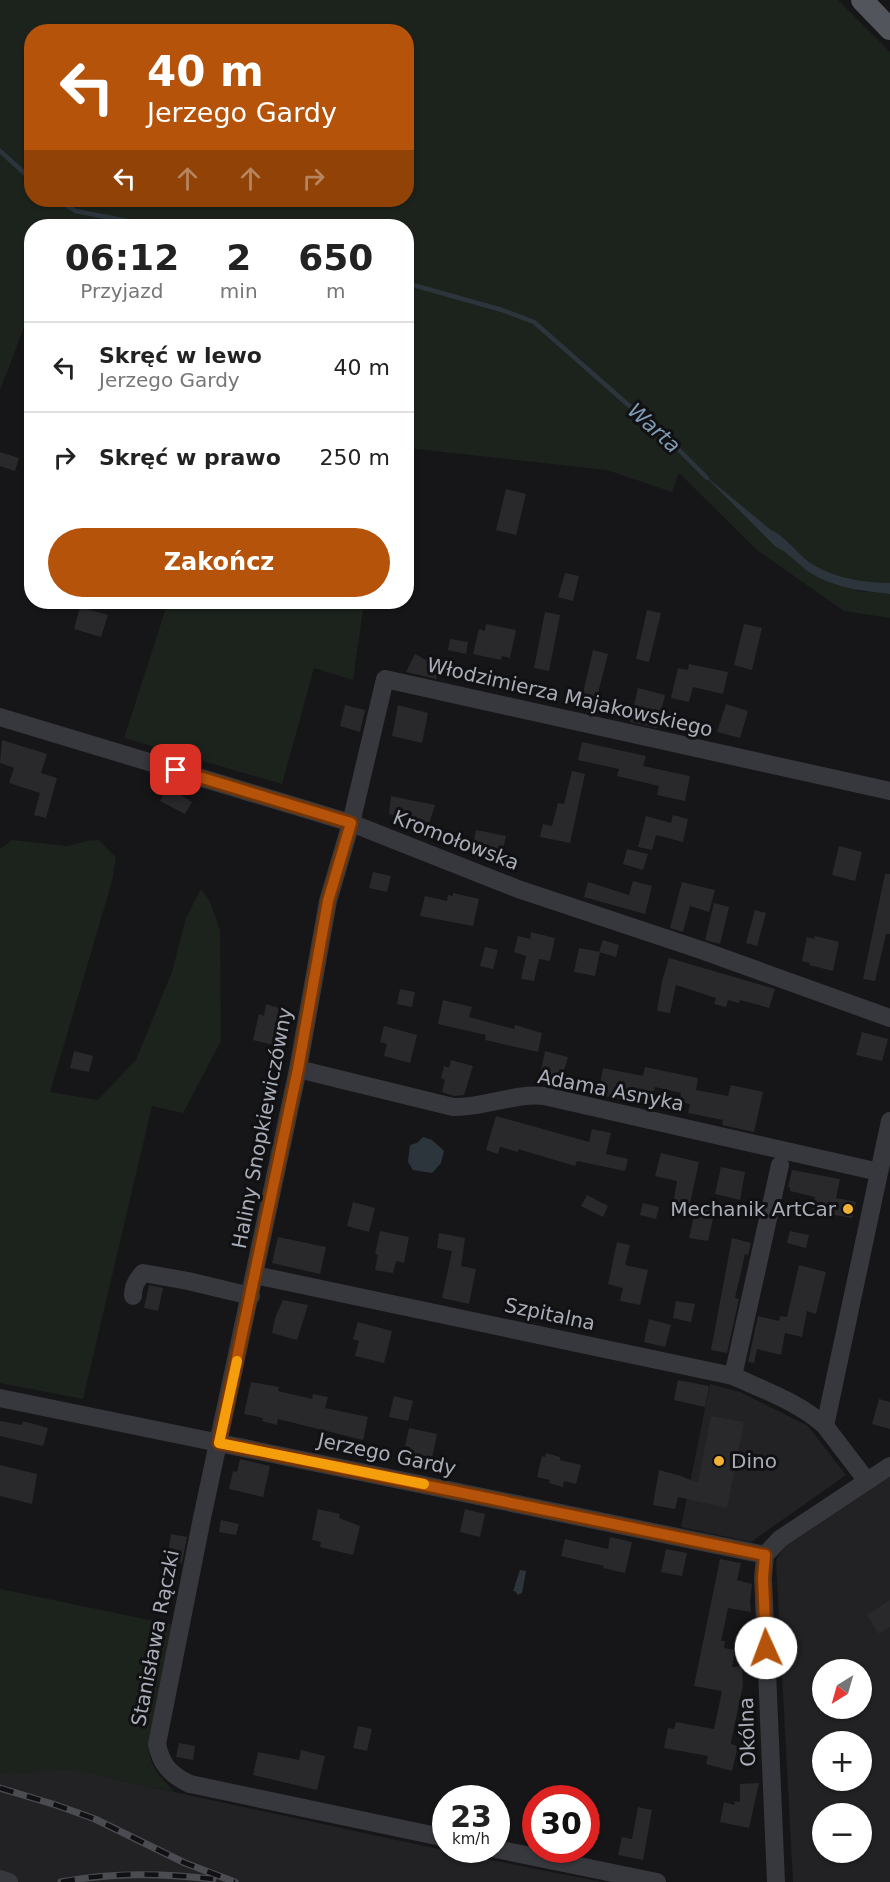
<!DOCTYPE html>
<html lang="pl">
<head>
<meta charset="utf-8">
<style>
  body { margin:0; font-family:"DejaVu Sans",sans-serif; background:#f6f6f6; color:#222; height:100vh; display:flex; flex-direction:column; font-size:22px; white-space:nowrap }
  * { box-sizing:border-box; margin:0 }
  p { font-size:20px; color:#767676 }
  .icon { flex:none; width:33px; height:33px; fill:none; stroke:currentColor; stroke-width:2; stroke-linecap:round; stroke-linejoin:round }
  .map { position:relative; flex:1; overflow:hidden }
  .side { position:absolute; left:24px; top:219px; width:390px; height:390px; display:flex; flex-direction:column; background:#fff; border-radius:24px; box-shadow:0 2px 4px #0004 }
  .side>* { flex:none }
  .banner { position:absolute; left:24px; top:24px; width:390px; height:183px; border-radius:24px; box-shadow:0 2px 4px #0004; background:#b45309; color:#fff; overflow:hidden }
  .needle { width:39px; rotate:217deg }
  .controls { position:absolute; left:812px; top:1659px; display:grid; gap:12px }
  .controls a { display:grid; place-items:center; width:60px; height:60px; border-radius:50%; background:#fff; box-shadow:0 2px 4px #0004; font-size:30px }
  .speed { position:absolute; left:432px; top:1785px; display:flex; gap:12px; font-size:30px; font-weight:700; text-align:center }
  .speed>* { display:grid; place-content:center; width:78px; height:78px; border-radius:50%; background:#fff; box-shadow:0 2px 4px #0004; line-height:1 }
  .speed small { font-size:15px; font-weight:400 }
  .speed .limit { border:9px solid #d22; background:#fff; color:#111 }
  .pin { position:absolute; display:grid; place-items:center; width:51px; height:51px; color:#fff; margin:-26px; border-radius:12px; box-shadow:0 3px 9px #0006 }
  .me { position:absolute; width:66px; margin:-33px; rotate:358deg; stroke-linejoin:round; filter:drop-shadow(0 0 4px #0008) }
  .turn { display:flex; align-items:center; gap:21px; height:126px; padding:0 24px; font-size:27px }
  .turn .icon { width:78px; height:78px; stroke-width:2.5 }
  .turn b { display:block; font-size:42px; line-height:51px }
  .lanes { display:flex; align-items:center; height:57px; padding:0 24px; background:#0003; justify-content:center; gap:30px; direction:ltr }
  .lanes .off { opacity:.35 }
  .eta { display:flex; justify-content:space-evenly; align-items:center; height:102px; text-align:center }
  .eta b { font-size:36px; font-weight:700; line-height:42px }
  .cta { display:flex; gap:12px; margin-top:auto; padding:12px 24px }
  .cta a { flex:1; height:69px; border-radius:36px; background:#b45309; color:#fff; font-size:24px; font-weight:700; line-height:69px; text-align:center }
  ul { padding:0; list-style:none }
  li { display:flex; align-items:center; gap:18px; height:90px; padding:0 24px; border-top:2px solid #e0e0e0 }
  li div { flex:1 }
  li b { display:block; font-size:22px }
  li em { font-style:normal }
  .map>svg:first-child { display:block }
  .built { fill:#222225; fill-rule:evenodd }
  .green { fill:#1c231d; fill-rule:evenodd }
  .water { fill:#2c353c }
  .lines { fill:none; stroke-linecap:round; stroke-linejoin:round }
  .stream { stroke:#2c353c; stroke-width:4.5 }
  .building { fill:#29292c }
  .minor { stroke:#37383d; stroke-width:18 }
  .major { stroke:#53555c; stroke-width:22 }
  .rail-casing { stroke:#4a4c52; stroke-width:7 }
  .rail { stroke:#111113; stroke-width:4.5; stroke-dasharray:14; stroke-linecap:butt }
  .route-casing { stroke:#753606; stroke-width:15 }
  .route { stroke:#b45309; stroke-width:10 }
  .slow { stroke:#f59e0b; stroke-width:10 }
  .poi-dot { fill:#f2b134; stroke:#111113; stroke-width:2 }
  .labels { text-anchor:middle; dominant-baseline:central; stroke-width:6; stroke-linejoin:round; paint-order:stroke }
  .street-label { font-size:20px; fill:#a8adb8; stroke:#111113 }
  .poi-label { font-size:20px; fill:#a8adb8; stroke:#111113; text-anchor:end }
  .water-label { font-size:21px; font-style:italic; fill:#7f9bb3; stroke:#111113 }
</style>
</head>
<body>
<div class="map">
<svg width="890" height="1882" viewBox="0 0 890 1882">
  <rect width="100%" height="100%" fill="#161618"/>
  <g class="built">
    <polygon points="710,1384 740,1392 808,1426 846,1475 751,1542 681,1527"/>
    <path d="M890 1477V1882H793L776 1560 785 1547ZM822 1670H861V1708H822ZM822 1742H861V1780H822ZM822 1814H861V1852H822Z"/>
    <polygon points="0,1748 114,1779 480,1858 603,1882 0,1882"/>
  </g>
  <g class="green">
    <path d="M0 0H838L890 52V583L856 591 890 594V618L844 611 757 550 679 473 672 492 607 470 407 448 406 226H32L31 321 26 322 0 390ZM32 32H406V200H32Z"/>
    <polygon points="168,602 364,602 353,680 314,668 282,784 124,738"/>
    <polygon points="12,840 67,846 87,841 99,840 116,858 112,881 50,1092 98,1100 136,1060 172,972 186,918 201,889 210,902 220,930 221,1041 183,1113 152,1106 83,1399 0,1383 0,849"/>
    <path d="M0 1589 173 1625 148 1743C150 1768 158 1775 175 1792L67 1769 8 1775 0 1773Z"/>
  </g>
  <g class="water">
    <path d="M703 474 771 530C783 535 794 549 804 558 826 577 862 583 890 583V594C862 591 834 588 809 572 798 564 789 553 776 547Z"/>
    <polygon points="423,1137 432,1140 444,1151 441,1163 432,1173 413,1170 408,1162 410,1145 417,1143"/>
    <polygon points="520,1570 526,1571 522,1593 518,1595 515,1591 513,1591"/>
  </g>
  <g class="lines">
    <g class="stream">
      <polyline points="0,151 32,180"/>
      <polyline points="57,200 76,211 153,226"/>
      <polyline points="406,283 502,310 534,322 675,446 707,478"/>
    </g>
  </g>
  <g class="building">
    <polygon points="0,452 19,458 15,471 0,466"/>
    <polygon points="506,489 526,494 516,535 496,530"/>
    <polygon points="565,573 579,576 573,601 558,597"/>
    <polygon points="80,607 108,615 101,637 74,629"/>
    <polygon points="647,610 661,613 649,662 636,659"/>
    <polygon points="545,612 560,615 549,671 534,668"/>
    <polygon points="486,624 516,630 510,658 502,656 501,660 473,654 479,629 485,631"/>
    <polygon points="744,624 762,628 752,670 734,665"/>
    <polygon points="450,639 468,642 466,654 448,650"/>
    <polygon points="593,650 608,654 597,697 583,693"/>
    <polygon points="415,654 441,668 436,679 406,672"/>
    <polygon points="689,664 728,672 723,694 693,687 689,702 671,698 678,668 688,670"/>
    <polygon points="638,688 665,695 657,728 630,722"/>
    <polygon points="726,704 748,711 740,738 717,732"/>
    <polygon points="345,705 365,710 360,732 340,726"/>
    <polygon points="398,705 428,713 422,743 392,736"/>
    <polygon points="2,740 47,754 41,773 57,778 46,818 34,815 40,793 9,783 14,768 0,763"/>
    <polygon points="582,742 646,756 643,766 690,776 685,801 657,795 659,786 617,776 619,769 578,760"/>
    <polygon points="572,771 585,774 570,843 540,837 543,824 552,826 558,803 564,804"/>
    <polygon points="168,787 192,802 185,814 160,801"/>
    <polygon points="391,796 435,805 429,824 389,814"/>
    <polygon points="673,815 688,819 683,842 656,835 652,850 638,847 646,816 671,823"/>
    <polygon points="476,830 506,836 500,861 471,855"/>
    <polygon points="839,846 862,852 855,881 832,875"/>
    <polygon points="627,849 648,854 643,870 623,864"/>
    <polygon points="373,872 391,876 387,892 369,888"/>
    <polygon points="885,874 890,874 890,934 886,934 875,981 863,979"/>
    <polygon points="633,881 652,886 645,914 584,897 588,882 629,895"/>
    <polygon points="682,882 715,890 709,912 690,906 683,932 670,928"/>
    <polygon points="453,893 479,899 473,926 420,916 425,896 447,901 448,895 453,896"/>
    <polygon points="714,903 729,907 720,944 705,940"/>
    <polygon points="755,910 766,913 757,946 746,943"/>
    <polygon points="531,932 555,938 550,961 539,959 534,981 521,979 526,956 514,952 518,936 530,939"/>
    <polygon points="815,936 839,942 833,971 809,965 810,963 802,961 807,937 814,939"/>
    <polygon points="603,940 619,945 616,957 599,952"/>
    <polygon points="485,947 498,950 493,969 480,966"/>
    <polygon points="579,948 600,952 595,976 574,972"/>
    <polygon points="669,958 775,989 769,1008 740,1000 739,1003 728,1000 726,1007 714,1004 716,998 676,985 670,1013 657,1011 662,981"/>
    <polygon points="400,989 415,992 412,1007 397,1004"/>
    <polygon points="443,1000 472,1007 469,1017 514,1029 515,1025 542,1033 538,1052 485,1040 486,1035 438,1024"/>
    <polygon points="266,1004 279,1008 277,1017 283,1019 277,1046 253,1040 259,1014 264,1016"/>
    <polygon points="384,1026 417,1035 410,1063 384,1056 387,1044 380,1042"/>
    <polygon points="862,1032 888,1039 882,1061 856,1055"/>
    <polygon points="74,1051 93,1056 89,1072 70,1068"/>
    <polygon points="545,1051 568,1057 561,1081 540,1075"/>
    <polygon points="451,1060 473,1066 464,1095 454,1096 442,1092 445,1080 441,1078 444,1066 449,1068"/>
    <polygon points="645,1067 698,1078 696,1090 728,1096 731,1085 763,1092 754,1132 722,1125 723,1120 688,1113 690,1104 679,1102 681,1093 655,1087 651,1105 598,1095 603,1068 643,1076"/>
    <polygon points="496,1116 589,1142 592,1129 611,1133 606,1154 628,1159 625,1171 577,1161 575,1166 518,1149 518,1152 500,1147 498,1154 486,1150"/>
    <polygon points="661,1153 699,1162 689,1208 673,1205 677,1181 655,1176"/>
    <polygon points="721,1167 745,1172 740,1200 715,1194"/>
    <polygon points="792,1170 840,1179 836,1198 856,1202 852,1218 812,1211 815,1197 790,1191 790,1187 788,1187"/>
    <polygon points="587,1195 608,1206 603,1217 581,1206"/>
    <polygon points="353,1202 375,1208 369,1232 347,1226"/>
    <polygon points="643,1203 659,1207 656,1219 640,1215"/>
    <polygon points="696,1206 715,1210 708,1241 689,1238"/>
    <polygon points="380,1231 409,1237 404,1263 396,1261 393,1273 375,1270 378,1255 375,1254"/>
    <polygon points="790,1231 809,1235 806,1248 787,1243"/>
    <polygon points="439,1233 465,1238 461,1266 476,1269 469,1304 442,1298 452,1251 437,1248"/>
    <polygon points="278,1237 326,1247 320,1274 272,1263"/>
    <polygon points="732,1238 751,1243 748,1255 745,1254 735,1298 739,1299 727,1353 711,1350"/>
    <polygon points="617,1242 630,1245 625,1265 648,1270 640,1305 620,1301 623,1288 608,1284"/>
    <polygon points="799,1265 826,1272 816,1314 807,1311 802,1337 785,1333 781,1355 757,1349 754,1363 748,1362 758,1316 779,1321 780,1316 787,1317"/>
    <polygon points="149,1285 163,1288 158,1311 144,1308"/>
    <polygon points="283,1300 308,1305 297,1340 272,1333 275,1318"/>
    <polygon points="676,1301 695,1304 691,1322 673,1318"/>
    <polygon points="649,1319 671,1325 665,1347 644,1342"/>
    <polygon points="358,1322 392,1331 384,1363 355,1356 359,1341 353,1339"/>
    <polygon points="678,1380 709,1386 705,1407 674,1400"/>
    <polygon points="251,1382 279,1387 278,1391 312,1399 313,1394 328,1397 325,1408 368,1417 363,1440 278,1419 277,1425 262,1421 263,1418 244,1414"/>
    <polygon points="394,1396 413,1401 408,1421 389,1417"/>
    <polygon points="879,1399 890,1402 890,1429 872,1424"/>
    <polygon points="711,1416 744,1422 727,1508 678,1497 675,1509 653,1505 659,1470 681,1476 698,1483"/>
    <polygon points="0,1421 22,1425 23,1421 48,1428 43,1446 0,1436"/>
    <polygon points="409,1428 437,1434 432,1458 409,1452 410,1447 405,1446"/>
    <polygon points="546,1453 560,1457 560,1460 581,1465 576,1484 564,1481 563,1487 549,1483 550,1480 537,1477 542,1456 545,1457"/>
    <polygon points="240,1459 270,1466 263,1497 229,1489 233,1471 237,1472"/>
    <polygon points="0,1465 37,1474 32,1504 0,1496"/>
    <polygon points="318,1509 340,1514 339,1518 360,1526 353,1555 320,1547 321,1542 312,1540"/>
    <polygon points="465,1509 485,1514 480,1537 460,1532"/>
    <polygon points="221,1520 239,1524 236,1535 219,1532"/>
    <polygon points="171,1534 187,1537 182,1563 167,1560"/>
    <polygon points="610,1537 632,1542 625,1573 603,1568 604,1566 561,1556 565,1539 608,1549"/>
    <polygon points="666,1549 687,1553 682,1576 661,1572"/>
    <polygon points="720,1559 741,1563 737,1580 752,1584 750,1602 751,1612 728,1608 721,1641 725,1641 724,1648 735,1650 732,1667 742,1666 743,1685 731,1742 731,1744 738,1746 732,1771 706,1764 708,1756 664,1748 668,1728 674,1729 676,1722 714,1729 722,1691 694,1686"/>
    <polygon points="890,1600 890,1627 879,1634 867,1615"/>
    <polygon points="358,1726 372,1729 367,1751 353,1748"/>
    <polygon points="179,1743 195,1746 193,1760 176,1757"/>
    <polygon points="301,1750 325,1756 317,1790 253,1775 258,1752 299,1760"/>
    <polygon points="759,1783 749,1828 720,1822 724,1802 734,1805 735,1801 740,1802 740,1784"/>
    <polygon points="638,1807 652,1810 643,1860 618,1855 622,1837 632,1839"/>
  </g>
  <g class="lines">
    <g class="minor">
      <polyline points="0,717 351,823 518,889 701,950 890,1018"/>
      <path d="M298 1069 453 1107C484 1108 513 1093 544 1096L879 1172"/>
      <path d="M255 1275 733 1376C764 1390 800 1403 825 1426L867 1481"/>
      <path d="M133 1296C133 1286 136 1281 143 1273L188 1281 251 1296"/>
      <polyline points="733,1376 780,1165"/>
      <polyline points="0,1398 765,1555"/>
      <polyline points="825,1426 890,1121"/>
      <path d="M446 1838 190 1784C171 1775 161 1765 157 1744L202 1518 298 1069 328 901 351 823 385 679 890 791"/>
      <polyline points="496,1849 657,1882"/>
      <polyline points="0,1879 9,1882"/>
      <polyline points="776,1882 763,1578 765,1555 780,1539 890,1466"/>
    </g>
    <polyline class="major" points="862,0 890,29"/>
    <g class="rail-casing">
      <g id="rail">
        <polyline points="0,1788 56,1805 95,1819 185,1863 235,1882"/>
        <path d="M61 1882C112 1872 161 1873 213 1879"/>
      </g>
    </g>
    <use href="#rail" class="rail"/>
  </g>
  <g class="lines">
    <g class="route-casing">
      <polyline id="route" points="176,770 351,823 328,901 298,1069 219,1443 765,1555 763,1578 766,1648"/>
    </g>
    <use href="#route" class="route"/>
    <polyline class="slow" points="237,1361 219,1443 424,1484"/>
  </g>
  <g class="poi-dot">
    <circle cx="848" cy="1209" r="6"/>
    <circle cx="719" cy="1461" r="6"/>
  </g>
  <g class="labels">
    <g class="street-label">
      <text transform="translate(570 697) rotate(13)">Włodzimierza Majakowskiego</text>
      <text transform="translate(456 840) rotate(21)">Kromołowska</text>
      <text transform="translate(611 1090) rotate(11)">Adama Asnyka</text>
      <text transform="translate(262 1128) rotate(-79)">Haliny Snopkiewiczówny</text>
      <text transform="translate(550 1314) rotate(12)">Szpitalna</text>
      <text transform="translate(387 1454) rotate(12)">Jerzego Gardy</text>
      <text transform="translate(155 1638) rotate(-79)">Stanisława Rączki</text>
      <text transform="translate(747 1732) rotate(-92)">Okólna</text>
    </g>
    <g class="poi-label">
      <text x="836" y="1209">Mechanik ArtCar</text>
      <text x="731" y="1461" text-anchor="start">Dino</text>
    </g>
    <g class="water-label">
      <text transform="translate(654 428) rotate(42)">Warta</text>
    </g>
  </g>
</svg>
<div class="controls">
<a><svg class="needle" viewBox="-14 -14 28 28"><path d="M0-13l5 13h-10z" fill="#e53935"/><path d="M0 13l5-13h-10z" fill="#767676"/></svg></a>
<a>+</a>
<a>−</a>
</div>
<div class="speed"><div>23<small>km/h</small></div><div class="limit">30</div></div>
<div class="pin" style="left:176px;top:770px;background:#d93025"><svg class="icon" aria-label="arrive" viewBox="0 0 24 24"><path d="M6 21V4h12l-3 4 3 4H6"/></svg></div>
<svg class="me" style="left:766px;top:1648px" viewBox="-20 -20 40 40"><circle r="19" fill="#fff"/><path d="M0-13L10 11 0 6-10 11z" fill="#b45309"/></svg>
<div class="banner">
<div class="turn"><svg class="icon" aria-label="left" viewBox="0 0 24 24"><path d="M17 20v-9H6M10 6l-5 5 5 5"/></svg><div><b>40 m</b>Jerzego Gardy</div></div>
<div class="lanes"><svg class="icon" aria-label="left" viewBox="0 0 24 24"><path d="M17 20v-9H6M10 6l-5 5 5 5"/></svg><svg class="icon off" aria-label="ahead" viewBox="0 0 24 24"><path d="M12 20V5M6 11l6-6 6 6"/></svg><svg class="icon off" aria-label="ahead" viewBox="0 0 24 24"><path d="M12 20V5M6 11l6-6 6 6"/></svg><svg class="icon off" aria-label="right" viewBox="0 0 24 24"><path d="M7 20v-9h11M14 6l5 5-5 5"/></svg></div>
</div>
<section class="side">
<div class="eta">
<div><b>06:12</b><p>Przyjazd</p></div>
<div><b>2</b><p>min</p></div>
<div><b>650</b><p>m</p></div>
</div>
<ul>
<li><svg class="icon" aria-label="left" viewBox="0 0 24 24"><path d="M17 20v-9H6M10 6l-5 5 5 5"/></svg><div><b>Skręć w lewo</b><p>Jerzego Gardy</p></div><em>40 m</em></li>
<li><svg class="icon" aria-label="right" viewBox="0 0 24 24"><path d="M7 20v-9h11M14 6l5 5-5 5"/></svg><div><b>Skręć w prawo</b></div><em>250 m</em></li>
</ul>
<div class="cta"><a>Zakończ</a></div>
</section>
</div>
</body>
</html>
